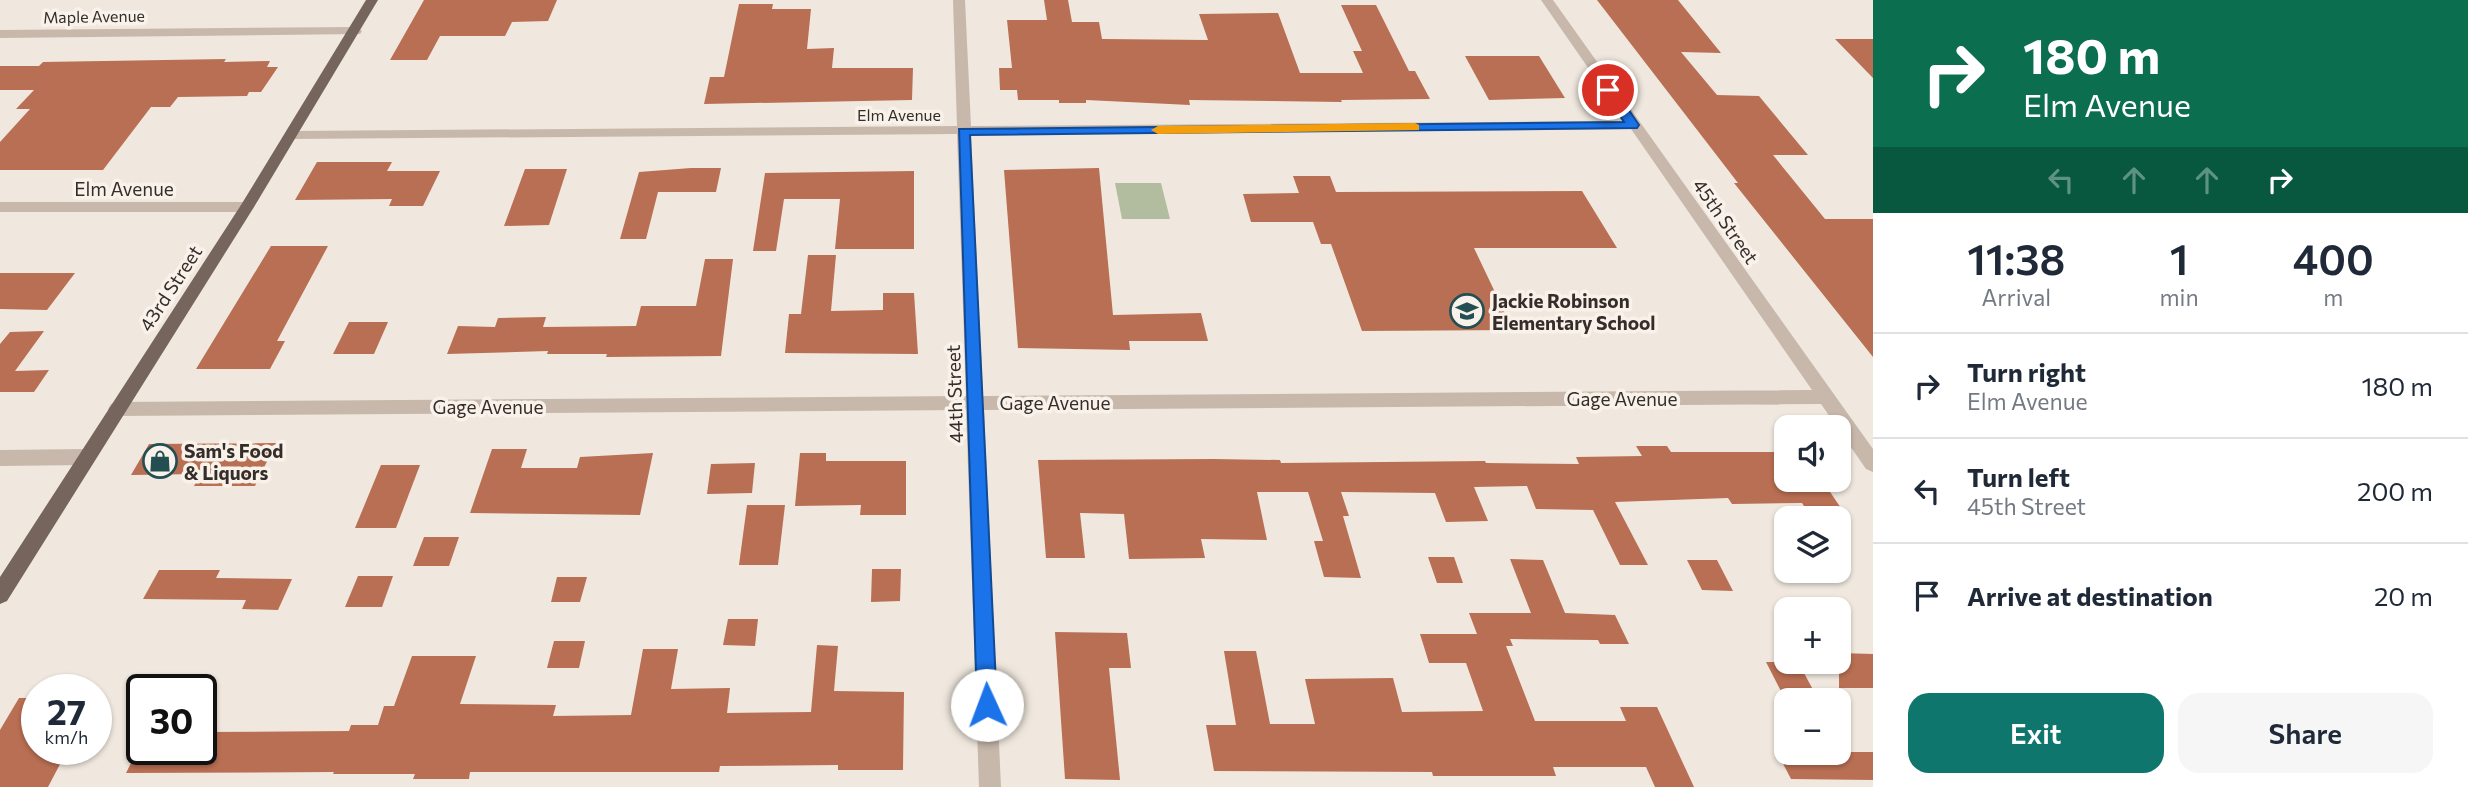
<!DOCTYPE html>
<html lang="en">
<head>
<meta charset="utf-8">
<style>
  body { margin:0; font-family:Commissioner,sans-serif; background:#f6f6f7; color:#1f2937; height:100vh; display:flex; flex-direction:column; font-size:26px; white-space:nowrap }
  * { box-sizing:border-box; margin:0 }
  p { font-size:23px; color:#747a83 }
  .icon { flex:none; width:38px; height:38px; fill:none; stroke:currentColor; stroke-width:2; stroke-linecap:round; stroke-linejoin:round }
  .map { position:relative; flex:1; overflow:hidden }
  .side { display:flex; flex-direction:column; background:#fff; width:595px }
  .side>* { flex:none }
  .banner { background:#0b6e4f; color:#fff; overflow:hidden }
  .controls { position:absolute; left:1774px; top:415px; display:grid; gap:14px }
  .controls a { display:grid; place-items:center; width:77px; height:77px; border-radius:14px; background:#fff; box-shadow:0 2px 5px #0004; font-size:35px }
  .speed { position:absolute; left:21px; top:674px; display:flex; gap:14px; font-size:35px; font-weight:700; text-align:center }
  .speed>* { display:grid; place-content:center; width:91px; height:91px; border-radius:50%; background:#fff; box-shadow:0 2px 5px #0004; line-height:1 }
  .speed small { font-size:18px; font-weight:400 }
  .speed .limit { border:4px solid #111; border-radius:10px; background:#fff; color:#111 }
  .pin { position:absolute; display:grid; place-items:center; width:60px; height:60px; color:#fff; margin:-30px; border:4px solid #fff; border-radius:50%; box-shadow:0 2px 7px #0007 }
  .me { position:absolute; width:77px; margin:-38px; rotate:358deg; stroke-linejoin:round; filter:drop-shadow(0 0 5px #0008) }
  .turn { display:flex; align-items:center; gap:24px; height:147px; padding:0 35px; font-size:32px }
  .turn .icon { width:91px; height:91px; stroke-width:2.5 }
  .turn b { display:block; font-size:49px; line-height:60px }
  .lanes { display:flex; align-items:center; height:66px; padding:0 35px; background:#0003; justify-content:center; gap:35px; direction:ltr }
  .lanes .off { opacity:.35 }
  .eta { display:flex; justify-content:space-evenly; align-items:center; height:119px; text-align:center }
  .eta b { font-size:42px; font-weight:600; line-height:49px }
  .button { display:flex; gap:14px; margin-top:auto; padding:14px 35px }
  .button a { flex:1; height:80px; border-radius:21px; background:#0f766e; color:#fff; font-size:28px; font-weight:600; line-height:80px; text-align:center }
  .button a+a { background:#f6f6f7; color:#1f2937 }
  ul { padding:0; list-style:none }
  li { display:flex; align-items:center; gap:21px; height:105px; padding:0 35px; border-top:2px solid #e0e1e3 }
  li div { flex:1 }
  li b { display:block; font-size:26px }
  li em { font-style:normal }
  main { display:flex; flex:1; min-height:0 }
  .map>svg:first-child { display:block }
  .green { fill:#b2bd9f }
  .building { fill:#b96f53 }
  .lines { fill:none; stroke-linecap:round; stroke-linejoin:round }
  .street { fill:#c7b8ab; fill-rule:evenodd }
  .primary { fill:#75655c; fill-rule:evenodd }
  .route { fill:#1a73e8; stroke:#114b97; stroke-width:2 }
  .slow { fill:#f59e0b }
  .labels { text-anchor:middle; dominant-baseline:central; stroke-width:7; stroke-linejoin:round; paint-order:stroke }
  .far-street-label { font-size:16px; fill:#352d29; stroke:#f8f2ea }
  .street-label { font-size:19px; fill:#352d29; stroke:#f8f2ea }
  .poi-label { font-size:19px; font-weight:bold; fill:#352d29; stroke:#f8f2ea; text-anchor:start }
</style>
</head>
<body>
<main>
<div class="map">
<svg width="1873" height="787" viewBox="0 0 1873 787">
  <rect width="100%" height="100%" fill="#f0e8de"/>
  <polygon class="green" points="1115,183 1161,183 1170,219 1122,219"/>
  <g class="building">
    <polygon points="424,0 557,0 548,21 512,22 505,36 440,36 427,60 390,60"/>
    <polygon points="1044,0 1068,0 1072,22 1099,22 1102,39 1208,40 1199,14 1278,13 1300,73 1363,73 1353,51 1362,51 1341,5 1376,5 1409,71 1415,71 1430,99 1341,100 1342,102 1189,100 1190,105 1086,100 1086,103 1059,103 1059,100 1018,100 1017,90 1000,90 999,68 1012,68 1007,20 1047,20"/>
    <polygon points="1597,0 1678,0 1721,53 1681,52 1717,95 1759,96 1808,155 1773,155 1825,219 1873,219 1873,357 1734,183 1738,183"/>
    <polygon points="739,4 773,4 772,9 811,9 807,49 834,48 832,68 913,68 912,100 704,104 710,77 724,77"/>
    <polygon points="1835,39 1873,39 1873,78"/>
    <polygon points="1465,56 1539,56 1565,98 1489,100"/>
    <polygon points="226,59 224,62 270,61 267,67 278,67 261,92 249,92 247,96 178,97 170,107 151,107 103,170 0,170 0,142 30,109 16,109 34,90 0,90 0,66 39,66 43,62"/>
    <polygon points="317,162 392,162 387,171 440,171 423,206 389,206 392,199 295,200"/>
    <polygon points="691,168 721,168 716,192 658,192 646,239 620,239 639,172"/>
    <polygon points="1099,168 1113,315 1201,313 1208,341 1129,341 1130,350 1018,348 1004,170"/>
    <polygon points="525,169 567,169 549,225 504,226"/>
    <polygon points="914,171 914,249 835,249 840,199 784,199 776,251 753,251 765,173"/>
    <polygon points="1293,176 1330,176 1336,192 1582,191 1617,248 1474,248 1513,330 1362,331 1331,244 1321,244 1313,222 1251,222 1243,194 1299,193"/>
    <polygon points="271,246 328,246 277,341 285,341 270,369 196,369"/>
    <polygon points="808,255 836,255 831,311 883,310 883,293 914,293 918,354 785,353 789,314 801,314"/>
    <polygon points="705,259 733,259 721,356 606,357 607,354 547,354 548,351 447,354 458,326 495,327 498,318 546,317 543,327 636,326 641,306 696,306"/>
    <polygon points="0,273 75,273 47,310 0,309"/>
    <polygon points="349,322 388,322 374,354 333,354"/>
    <polygon points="44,331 15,371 49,370 34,392 0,392 0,344 10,332"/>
    <polygon points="276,443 255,486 194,486 200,474 131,475 149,444"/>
    <polygon points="1636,446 1667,446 1671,452 1787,452 1787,480 1822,480 1847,517 1812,518 1802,503 1732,504 1728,498 1615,502 1648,565 1620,565 1593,510 1536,509 1527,486 1474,487 1488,521 1446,522 1435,493 1341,492 1349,516 1343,516 1361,578 1324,577 1314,541 1323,541 1308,492 1257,492 1267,540 1201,539 1205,558 1129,559 1124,514 1080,513 1085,558 1046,558 1038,460 1214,459 1280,460 1281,463 1485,461 1486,463 1579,464 1576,457 1642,456"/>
    <polygon points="492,449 527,449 521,468 577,468 580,457 653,453 640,515 470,513"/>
    <polygon points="800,453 826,453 826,461 906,461 906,515 860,515 861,505 795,506"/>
    <polygon points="755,463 752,493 707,494 711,464"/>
    <polygon points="381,465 420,465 396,528 355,528"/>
    <polygon points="747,505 785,505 778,565 739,565"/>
    <polygon points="424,537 459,537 449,566 413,566"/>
    <polygon points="1428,557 1454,557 1463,583 1437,583"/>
    <polygon points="1510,559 1543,560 1565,613 1615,615 1629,644 1600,644 1598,640 1510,639 1513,646 1506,646 1535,721 1626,721 1620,707 1657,707 1694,787 1655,787 1646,767 1553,767 1556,776 1433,776 1432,772 1214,771 1206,725 1236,725 1224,651 1256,651 1270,724 1315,724 1305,679 1393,678 1402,712 1483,711 1466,663 1429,663 1420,634 1477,634 1469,613 1531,613"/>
    <polygon points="1687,560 1717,560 1733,591 1702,590"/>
    <polygon points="872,569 901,569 900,601 871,602"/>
    <polygon points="159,570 220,570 216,578 292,579 278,610 242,609 246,600 143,599"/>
    <polygon points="358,576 393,576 382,607 345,607"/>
    <polygon points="557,577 587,577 580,602 551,602"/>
    <polygon points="728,619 758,619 755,646 723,645"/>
    <polygon points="1055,632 1127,633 1131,668 1109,668 1120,780 1065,779"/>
    <polygon points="554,641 585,641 579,668 547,668"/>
    <polygon points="817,645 838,646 834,691 904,692 903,770 838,770 838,765 720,766 719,772 470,772 469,779 413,779 415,774 333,774 334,772 126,773 138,749 201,749 201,732 349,731 351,725 378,725 384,706 394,706 412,656 476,656 460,704 556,705 553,716 631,715 643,649 678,649 671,689 730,688 727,713 811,712"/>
    <polygon points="1839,653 1873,654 1873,688 1839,688"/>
    <polygon points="1766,662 1798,662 1817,697 1784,697"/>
    <polygon points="19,698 37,698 37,749 68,749 48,787 0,787 0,730"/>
    <polygon points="1777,752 1873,752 1873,780 1791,779"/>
  </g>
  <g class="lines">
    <g class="street">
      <path d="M953 0H965L971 126 1625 121 1541 0H1553L1873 449V472L1866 469 1821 404 984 410 1001 787H979L966 410 117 416 111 414 108 409 111 404 117 402 966 396 957 134 292 139 285 135 292 131 957 126ZM1631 129 1812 390 983 396 971 134Z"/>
      <polygon points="356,27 362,31 360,34 0,38 0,30"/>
      <polygon points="0,202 247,202 254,207 247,212 0,212"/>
      <polygon points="87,449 93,452 96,457 93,462 87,465 0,466 0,450"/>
    </g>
    <polygon class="primary" points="366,0 378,0 254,207 7,601 0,604 0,577 241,205"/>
  </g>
  <polygon class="route" points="1604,87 1613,87 1639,125 1637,128 970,135 997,705 994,712 987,715 980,712 977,705 959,129 1624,122 1602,90"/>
  <polygon class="slow" points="1415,123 1419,125 1419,130 1158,134 1151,130 1158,126"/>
  <defs>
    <g id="school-ring" transform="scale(1.75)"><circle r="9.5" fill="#f8f2ea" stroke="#234e52" stroke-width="1.5"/><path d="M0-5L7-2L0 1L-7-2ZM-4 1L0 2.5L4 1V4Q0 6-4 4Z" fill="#234e52"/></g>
    <g id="shop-ring" transform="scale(1.75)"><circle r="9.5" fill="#f8f2ea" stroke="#234e52" stroke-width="1.5"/><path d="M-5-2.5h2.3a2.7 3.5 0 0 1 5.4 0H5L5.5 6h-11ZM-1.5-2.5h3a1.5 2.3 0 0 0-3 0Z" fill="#234e52"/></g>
  </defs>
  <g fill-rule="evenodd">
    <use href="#school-ring" x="1467" y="311"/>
    <use href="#shop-ring" x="160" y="461"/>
  </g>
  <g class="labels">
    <g class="far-street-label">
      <text transform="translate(94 16) rotate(-1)">Maple Avenue</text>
      <text x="899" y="114">Elm Avenue</text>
    </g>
    <g class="street-label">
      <text x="124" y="188">Elm Avenue</text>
      <text transform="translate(1726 221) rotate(55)">45th Street</text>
      <text transform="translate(170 288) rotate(-57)">43rd Street</text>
      <text transform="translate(954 394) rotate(-92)">44th Street</text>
      <text x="1622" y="398">Gage Avenue</text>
      <text x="1055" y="402">Gage Avenue</text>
      <text x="488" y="406">Gage Avenue</text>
    </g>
    <g class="poi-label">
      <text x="1492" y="300">Jackie Robinson<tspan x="1492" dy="22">Elementary School</tspan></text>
      <text x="184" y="450">Sam's Food<tspan x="184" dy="22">&amp; Liquors</tspan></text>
    </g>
  </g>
</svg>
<div class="controls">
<a><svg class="icon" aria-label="sound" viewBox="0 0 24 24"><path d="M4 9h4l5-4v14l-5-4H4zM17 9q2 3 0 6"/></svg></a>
<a><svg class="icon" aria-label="layers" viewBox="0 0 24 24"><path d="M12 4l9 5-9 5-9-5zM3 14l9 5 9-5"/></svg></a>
<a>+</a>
<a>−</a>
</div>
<div class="speed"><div>27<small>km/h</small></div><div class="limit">30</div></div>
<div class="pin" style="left:1608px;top:90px;background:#d93025"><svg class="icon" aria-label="arrive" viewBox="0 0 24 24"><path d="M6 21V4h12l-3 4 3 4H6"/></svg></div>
<svg class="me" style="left:987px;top:705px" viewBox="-20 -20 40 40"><circle r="19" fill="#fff"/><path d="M0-13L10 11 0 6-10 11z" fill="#1a73e8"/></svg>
</div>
<section class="side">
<div class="banner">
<div class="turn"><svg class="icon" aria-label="right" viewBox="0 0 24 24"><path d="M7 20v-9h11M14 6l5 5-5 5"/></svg><div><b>180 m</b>Elm Avenue</div></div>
<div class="lanes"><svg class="icon off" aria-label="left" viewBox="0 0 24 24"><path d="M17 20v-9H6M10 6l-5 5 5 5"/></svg><svg class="icon off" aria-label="ahead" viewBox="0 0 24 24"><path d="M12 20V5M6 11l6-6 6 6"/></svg><svg class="icon off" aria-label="ahead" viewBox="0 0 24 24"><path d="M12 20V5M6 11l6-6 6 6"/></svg><svg class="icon" aria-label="right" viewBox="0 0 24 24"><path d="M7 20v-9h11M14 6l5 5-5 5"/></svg></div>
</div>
<div class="eta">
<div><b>11:38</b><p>Arrival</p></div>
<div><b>1</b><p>min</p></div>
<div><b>400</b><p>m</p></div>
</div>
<ul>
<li><svg class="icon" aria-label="right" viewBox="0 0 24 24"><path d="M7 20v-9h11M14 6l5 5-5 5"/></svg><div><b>Turn right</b><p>Elm Avenue</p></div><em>180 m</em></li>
<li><svg class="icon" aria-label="left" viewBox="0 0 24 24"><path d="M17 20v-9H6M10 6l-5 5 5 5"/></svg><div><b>Turn left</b><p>45th Street</p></div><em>200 m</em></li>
<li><svg class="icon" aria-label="arrive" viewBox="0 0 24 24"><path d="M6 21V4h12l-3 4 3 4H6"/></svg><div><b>Arrive at destination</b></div><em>20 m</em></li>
</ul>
<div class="button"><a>Exit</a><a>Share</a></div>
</section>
</main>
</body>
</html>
